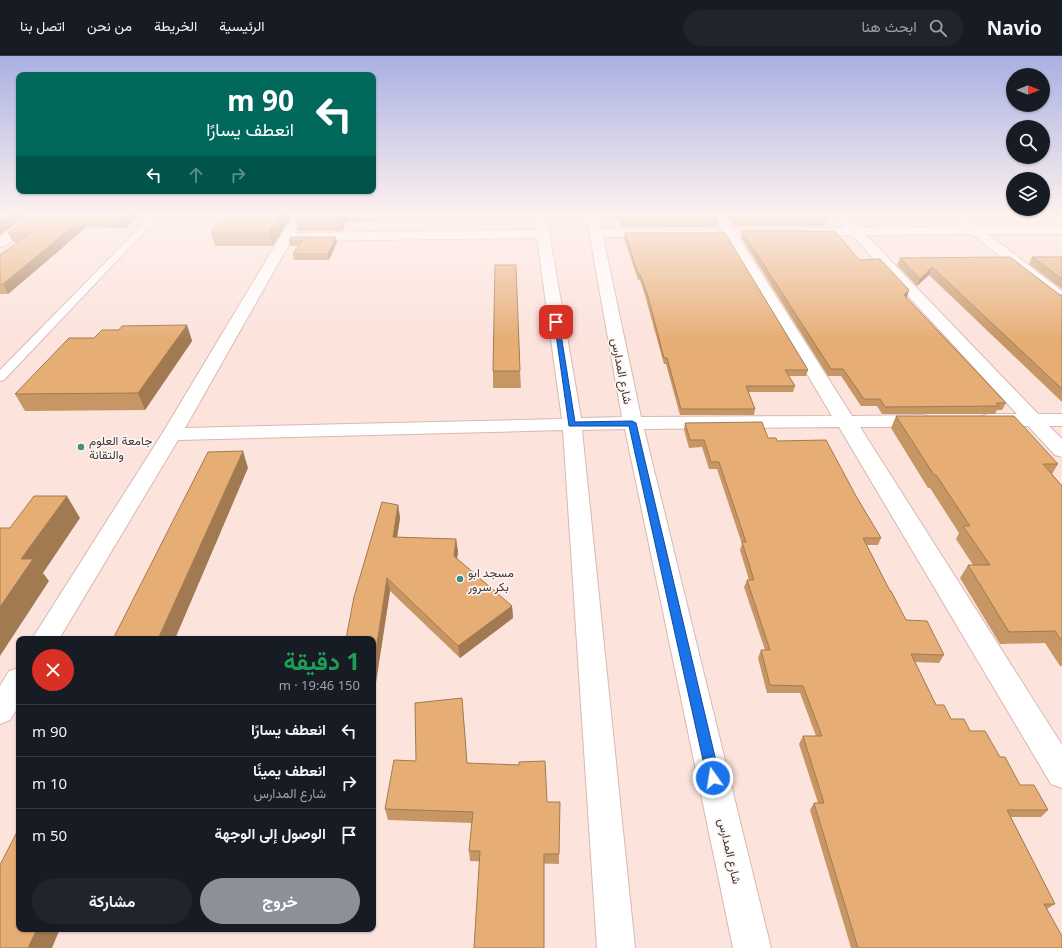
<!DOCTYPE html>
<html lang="ar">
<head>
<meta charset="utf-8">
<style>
  body { margin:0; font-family:"Noto Sans",Vazirmatn,sans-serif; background:#20242c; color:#f1f3f6; direction:rtl; height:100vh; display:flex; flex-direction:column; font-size:15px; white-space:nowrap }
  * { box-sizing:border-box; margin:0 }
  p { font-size:13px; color:#9ea1a6 }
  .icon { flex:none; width:22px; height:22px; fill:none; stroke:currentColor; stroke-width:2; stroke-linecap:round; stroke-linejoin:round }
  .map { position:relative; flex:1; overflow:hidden; direction:ltr }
  .drawer { position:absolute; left:16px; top:580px; width:360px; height:296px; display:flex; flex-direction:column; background:#171b24; border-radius:8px; box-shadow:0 1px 3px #0004; direction:rtl }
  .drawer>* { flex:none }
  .hud { position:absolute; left:16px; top:16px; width:360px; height:122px; border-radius:8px; box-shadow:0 1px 3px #0004; direction:rtl; background:#00695c; color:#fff; overflow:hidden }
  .needle { width:26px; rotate:90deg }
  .buttons { position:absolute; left:1006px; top:12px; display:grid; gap:8px }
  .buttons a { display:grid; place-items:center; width:44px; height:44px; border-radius:50%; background:#171b24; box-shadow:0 1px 3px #0004; font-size:20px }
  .pin { position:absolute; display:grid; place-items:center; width:34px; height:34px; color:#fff; margin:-17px; border-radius:8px; box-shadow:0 2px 6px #0006 }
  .me { position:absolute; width:44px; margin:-22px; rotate:347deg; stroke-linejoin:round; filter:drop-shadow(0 0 3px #0008) }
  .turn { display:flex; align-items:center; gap:14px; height:84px; padding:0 16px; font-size:18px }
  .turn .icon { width:52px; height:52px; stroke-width:2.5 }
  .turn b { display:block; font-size:28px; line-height:34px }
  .lanes { display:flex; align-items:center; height:38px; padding:0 16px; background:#0003; justify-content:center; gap:20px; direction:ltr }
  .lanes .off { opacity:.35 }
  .round { display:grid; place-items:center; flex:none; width:42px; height:42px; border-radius:21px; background:#20242c }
  .overview { display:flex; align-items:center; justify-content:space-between; height:68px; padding:0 16px }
  h1 { font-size:24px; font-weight:700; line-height:30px; color:#1e9e55 }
  .button { display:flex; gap:8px; margin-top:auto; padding:8px 16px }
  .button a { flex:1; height:46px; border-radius:24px; background:#8c9099; color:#fff; font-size:16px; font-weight:700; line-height:46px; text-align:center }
  .button a+a { background:#20242c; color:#f1f3f6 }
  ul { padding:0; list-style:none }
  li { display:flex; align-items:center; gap:12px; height:52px; padding:0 16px; border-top:1px solid #363941 }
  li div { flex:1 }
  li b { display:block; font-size:15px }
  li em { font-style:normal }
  header { display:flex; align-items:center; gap:24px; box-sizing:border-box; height:56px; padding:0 20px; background:#171b24; border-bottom:1px solid #363941 }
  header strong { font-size:19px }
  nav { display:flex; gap:22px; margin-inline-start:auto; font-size:14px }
  .search { width:280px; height:36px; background:#20242c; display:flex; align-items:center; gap:10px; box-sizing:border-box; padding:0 14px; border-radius:22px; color:#9ea1a6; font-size:15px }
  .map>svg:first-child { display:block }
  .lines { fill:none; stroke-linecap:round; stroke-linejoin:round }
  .lane-casing { stroke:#d8b9b1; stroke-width:2 }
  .street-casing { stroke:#d8b9b1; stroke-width:2 }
  .secondary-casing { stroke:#d8b9b1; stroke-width:2 }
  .lane { fill:#fff; fill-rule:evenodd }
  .street { fill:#fff; fill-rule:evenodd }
  .secondary { fill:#fff; fill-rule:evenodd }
  .wall { fill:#c69665 }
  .shaded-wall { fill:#a17a52 }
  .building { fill:#e6ae75; stroke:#a17a52 }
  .route { fill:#1a73e8; stroke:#114b97 }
  .poi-dot { fill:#448b84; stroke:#fbf5f3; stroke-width:1.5 }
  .labels { text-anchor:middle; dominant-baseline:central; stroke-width:3.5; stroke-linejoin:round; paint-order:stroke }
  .street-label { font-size:12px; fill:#403430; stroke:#fbf5f3 }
  .poi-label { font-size:12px; fill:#403430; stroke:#fbf5f3; text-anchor:start }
</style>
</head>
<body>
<header>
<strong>Navio</strong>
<div class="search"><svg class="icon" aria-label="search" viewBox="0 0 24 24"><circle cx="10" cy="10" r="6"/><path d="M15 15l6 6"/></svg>ابحث هنا</div>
<nav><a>الرئيسية</a><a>الخريطة</a><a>من نحن</a><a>اتصل بنا</a></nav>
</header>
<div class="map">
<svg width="1062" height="892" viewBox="0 0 1062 892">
  <rect width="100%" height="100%" fill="#fce3dc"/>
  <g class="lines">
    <g class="lane-casing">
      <polygon id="lane" points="153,158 161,158 4,324 0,325 0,314"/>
    </g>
    <g class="street-casing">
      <g id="street">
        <path d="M294 158H306L295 177 536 174 534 158H546L581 362 622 361 586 158H598L601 173 699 174 701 177 699 180 695 181H603L641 361 832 360 712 158H724L852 360 923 359 930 361 933 365 930 369 923 371H860L1062 689V732L1051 728 839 371 644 373 771 892H733L625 373 582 374 635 892H597L563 374 178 384 59 583H32L162 378ZM537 182 562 363 185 372 291 185Z"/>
        <polygon points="833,158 846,158 859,172 963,171 948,158 961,158 978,171 1062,170 1062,178 988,178 1062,235 1062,246 1057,245 972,178 866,179 1038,358 1062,358 1062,370 1049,370 1062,383 1062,401 1055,399 1028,370 989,370 982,368 979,364 982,360 989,358 1017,358 852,179 807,180 803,179 801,176 803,173 807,172 845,172"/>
        <polygon points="19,612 19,650 10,664 0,668 0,630 9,615"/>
      </g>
    </g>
    <g class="secondary-casing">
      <polygon id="secondary" points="32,158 46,158 5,190 0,191 0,181"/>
    </g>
    <use href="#lane" class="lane"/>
    <use href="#street" class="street"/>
    <use href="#secondary" class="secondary"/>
  </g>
  <g class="wall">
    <polygon points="34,158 142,158 125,172 86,171 69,186 67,186 68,187 8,238 0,238 0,199 18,186 13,186 8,177"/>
    <polygon points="293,158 273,190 215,190 211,176"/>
    <polygon points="297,158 386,158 383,165 346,166 342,175 298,175 295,162"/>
    <polygon points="617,158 715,158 719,164 718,171 621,171"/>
    <polygon points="726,158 822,158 827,164 825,170 734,170"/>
    <polygon points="742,175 859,204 909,234 906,242 1006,347 1002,354 997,354 995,358 882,358 877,350 861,350 841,320 828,320 741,181"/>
    <polygon points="625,177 808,314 806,320 789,320 795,330 793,336 748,336 755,353 754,359 680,359 666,308 664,308 646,243 640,224 638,224 624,182"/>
    <polygon points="291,181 337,186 329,204 294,204 293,198 298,190 290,190 289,185"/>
    <polygon points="1032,201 1062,201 1062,233 1029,208"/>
    <polygon points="900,202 1062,239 1062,346 929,219 917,230 897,209"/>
    <polygon points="187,269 192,285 145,354 25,355 15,338 94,282 119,274"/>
    <polygon points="493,315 520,315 521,332 493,332"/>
    <polygon points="896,360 1058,408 1052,418 1062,430 1062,610 1060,610 1045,587 1000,588 960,522 968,509 973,509 956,483 959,477 930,432 928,432 891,372"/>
    <polygon points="685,367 768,382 777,385 856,440 881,482 878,489 867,489 890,535 906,564 944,599 939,607 915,606 936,649 951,663 970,675 1000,701 1020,729 1048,754 1041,761 1011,761 1055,848 1047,853 1062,892 851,892 810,754 814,747 818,747 799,688 803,680 816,680 800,637 767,637 758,602 761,594 765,594 744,531 747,524 749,524 740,494 742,488 717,413 709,413 702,391 689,392 684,374"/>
    <polygon points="398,449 400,462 397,482 456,483 458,496 457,503 512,550 513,562 460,602 390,535 374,639 373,639 373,583"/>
    <polygon points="463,654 467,707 547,746 559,798 559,808 470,805 469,795 472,767 388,764 385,753 416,705"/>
  </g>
  <g class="shaded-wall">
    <polygon points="13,158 30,158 0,179 0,167"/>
    <polygon points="128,158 142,158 125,172 122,163"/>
    <polygon points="281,158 293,158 273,190 269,176"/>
    <polygon points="341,158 344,158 346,166 342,175 339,161"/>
    <polygon points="382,158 386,158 383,165"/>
    <polygon points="82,163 86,171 69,186 65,177"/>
    <polygon points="64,178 68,187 8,238 3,228"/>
    <polygon points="336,181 337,186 329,204 328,198"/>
    <polygon points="932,211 929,219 917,230 920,223"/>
    <polygon points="909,234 907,241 901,246 904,239"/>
    <polygon points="187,269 192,285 145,354 138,337"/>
    <polygon points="243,395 248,412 175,583 158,583"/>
    <polygon points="67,440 80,462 43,517 49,525 0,600 0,551 21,503"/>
    <polygon points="398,449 400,462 395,494 393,481"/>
    <polygon points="456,483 458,496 455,513 454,500"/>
    <polygon points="387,522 390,535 374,639 373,634 373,614"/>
    <polygon points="512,550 513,562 460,602 458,590"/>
    <polygon points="37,873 60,873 52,892 28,892"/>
  </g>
  <g class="building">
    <polygon points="0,158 13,158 0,167"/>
    <polygon points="34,158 128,158 122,163 82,163 65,177 63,177 64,178 3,228 0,228 0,199 31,177 8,177"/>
    <polygon points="224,158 281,158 269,176 211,176"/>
    <polygon points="297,158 341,158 339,161 295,162"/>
    <polygon points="620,158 715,158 719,164 622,165"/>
    <polygon points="731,158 822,158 827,164 735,164"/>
    <polygon points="742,175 835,175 859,204 880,203 909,234 904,239 1006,347 996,347 999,350 885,351 880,343 864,343 843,313 831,313"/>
    <polygon points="625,177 725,177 808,314 785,314 795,330 746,330 755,353 681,353 667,302 664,302 647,237 640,218 638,218"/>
    <polygon points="291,181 336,181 328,198 293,198 302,185 289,185"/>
    <polygon points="1010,201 1060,239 1062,239 1062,333 932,211 920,223 900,202"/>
    <polygon points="1032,201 1062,201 1062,223"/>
    <polygon points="495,209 516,209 520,315 493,315"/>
    <polygon points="187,269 138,337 15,338 69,282 94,282 102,274 119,274 122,270"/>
    <polygon points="896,360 1014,360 1058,408 1043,408 1062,430 1062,585 1055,575 1009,576 968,509 990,509 963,470 970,470 936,419 934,419"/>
    <polygon points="762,366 768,382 776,382 777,385 826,384 856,440 881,482 863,482 890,535 891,535 906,564 927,565 944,599 911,598 936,649 944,649 951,663 964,663 970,675 985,675 1000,701 1005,701 1020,729 1034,729 1048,754 1007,754 1055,848 1044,848 1062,880 1062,892 858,892 814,747 824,747 803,680 822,680 803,630 770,629 761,594 770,594 747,524 754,524 742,486 746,486 719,406 711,406 704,384 690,384 685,367"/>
    <polygon points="243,395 158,583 113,583 208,396"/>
    <polygon points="34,440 67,440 21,503 33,503 0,551 0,472 10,472"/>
    <polygon points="382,446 398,449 393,481 456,483 454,500 512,550 458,590 387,522 373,614 373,583 346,583 354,541"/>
    <polygon points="462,642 467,707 519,709 519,706 545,705 547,746 560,746 559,798 544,798 544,892 474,892 480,795 469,795 473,756 385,753 394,704 416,705 415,647"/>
    <polygon points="19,772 19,873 37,873 28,892 0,892 0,809"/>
  </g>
  <linearGradient id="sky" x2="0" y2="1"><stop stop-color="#a9b0e2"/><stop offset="0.56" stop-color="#fef2ef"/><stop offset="1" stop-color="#fef2ef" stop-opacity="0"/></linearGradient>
  <rect width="1062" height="283" fill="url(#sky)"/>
  <polygon class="route" points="554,264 559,266 575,366 632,365 636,367 720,722 718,727 713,728 709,727 707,722 629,370 569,370"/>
  <g class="poi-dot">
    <circle cx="81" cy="391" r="4"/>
    <circle cx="460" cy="523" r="4"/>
  </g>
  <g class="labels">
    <g class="street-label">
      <text transform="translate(622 315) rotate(79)">شارع المدارس</text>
      <text transform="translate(730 795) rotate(77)">شارع المدارس</text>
    </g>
    <g class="poi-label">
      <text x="89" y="384">جامعة العلوم<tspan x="89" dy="14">والتقانة</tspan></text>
      <text x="468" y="516">مسجد ابو<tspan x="468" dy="14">بكر سرور</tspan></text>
    </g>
  </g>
</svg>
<div class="buttons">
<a><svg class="needle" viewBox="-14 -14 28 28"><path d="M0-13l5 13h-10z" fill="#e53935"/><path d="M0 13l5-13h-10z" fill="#9ea1a6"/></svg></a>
<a><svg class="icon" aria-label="search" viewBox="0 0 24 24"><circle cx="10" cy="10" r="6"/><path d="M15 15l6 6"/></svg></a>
<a><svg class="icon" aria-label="layers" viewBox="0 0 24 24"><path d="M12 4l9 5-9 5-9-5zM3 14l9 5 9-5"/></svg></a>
</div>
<div class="pin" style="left:556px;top:266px;background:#d93025"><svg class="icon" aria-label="arrive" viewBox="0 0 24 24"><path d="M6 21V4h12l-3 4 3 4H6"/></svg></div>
<svg class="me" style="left:713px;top:722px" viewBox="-20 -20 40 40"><circle r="17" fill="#1a73e8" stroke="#fff" stroke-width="3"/><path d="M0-11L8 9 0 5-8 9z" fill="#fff"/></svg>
<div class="hud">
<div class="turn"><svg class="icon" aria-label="left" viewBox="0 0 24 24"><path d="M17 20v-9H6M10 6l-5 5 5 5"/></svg><div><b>90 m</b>انعطف يسارًا</div></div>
<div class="lanes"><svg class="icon" aria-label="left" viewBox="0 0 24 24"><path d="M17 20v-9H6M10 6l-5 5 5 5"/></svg><svg class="icon off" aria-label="ahead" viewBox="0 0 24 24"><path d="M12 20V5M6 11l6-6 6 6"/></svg><svg class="icon off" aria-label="right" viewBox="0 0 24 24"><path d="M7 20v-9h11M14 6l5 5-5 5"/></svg></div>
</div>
<section class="drawer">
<div class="overview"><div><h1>1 دقيقة</h1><p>150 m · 19:46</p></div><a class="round" style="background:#d93025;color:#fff"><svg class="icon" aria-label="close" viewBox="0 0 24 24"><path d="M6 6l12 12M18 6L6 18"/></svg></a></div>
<ul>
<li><svg class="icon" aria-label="left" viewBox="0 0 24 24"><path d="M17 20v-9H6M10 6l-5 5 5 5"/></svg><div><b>انعطف يسارًا</b></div><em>90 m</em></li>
<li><svg class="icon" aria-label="right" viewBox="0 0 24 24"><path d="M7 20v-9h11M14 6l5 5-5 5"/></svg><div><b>انعطف يمينًا</b><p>شارع المدارس</p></div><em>10 m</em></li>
<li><svg class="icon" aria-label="arrive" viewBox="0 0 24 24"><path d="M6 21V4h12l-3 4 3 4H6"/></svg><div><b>الوصول إلى الوجهة</b></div><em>50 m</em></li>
</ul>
<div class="button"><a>خروج</a><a>مشاركة</a></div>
</section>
</div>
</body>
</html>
